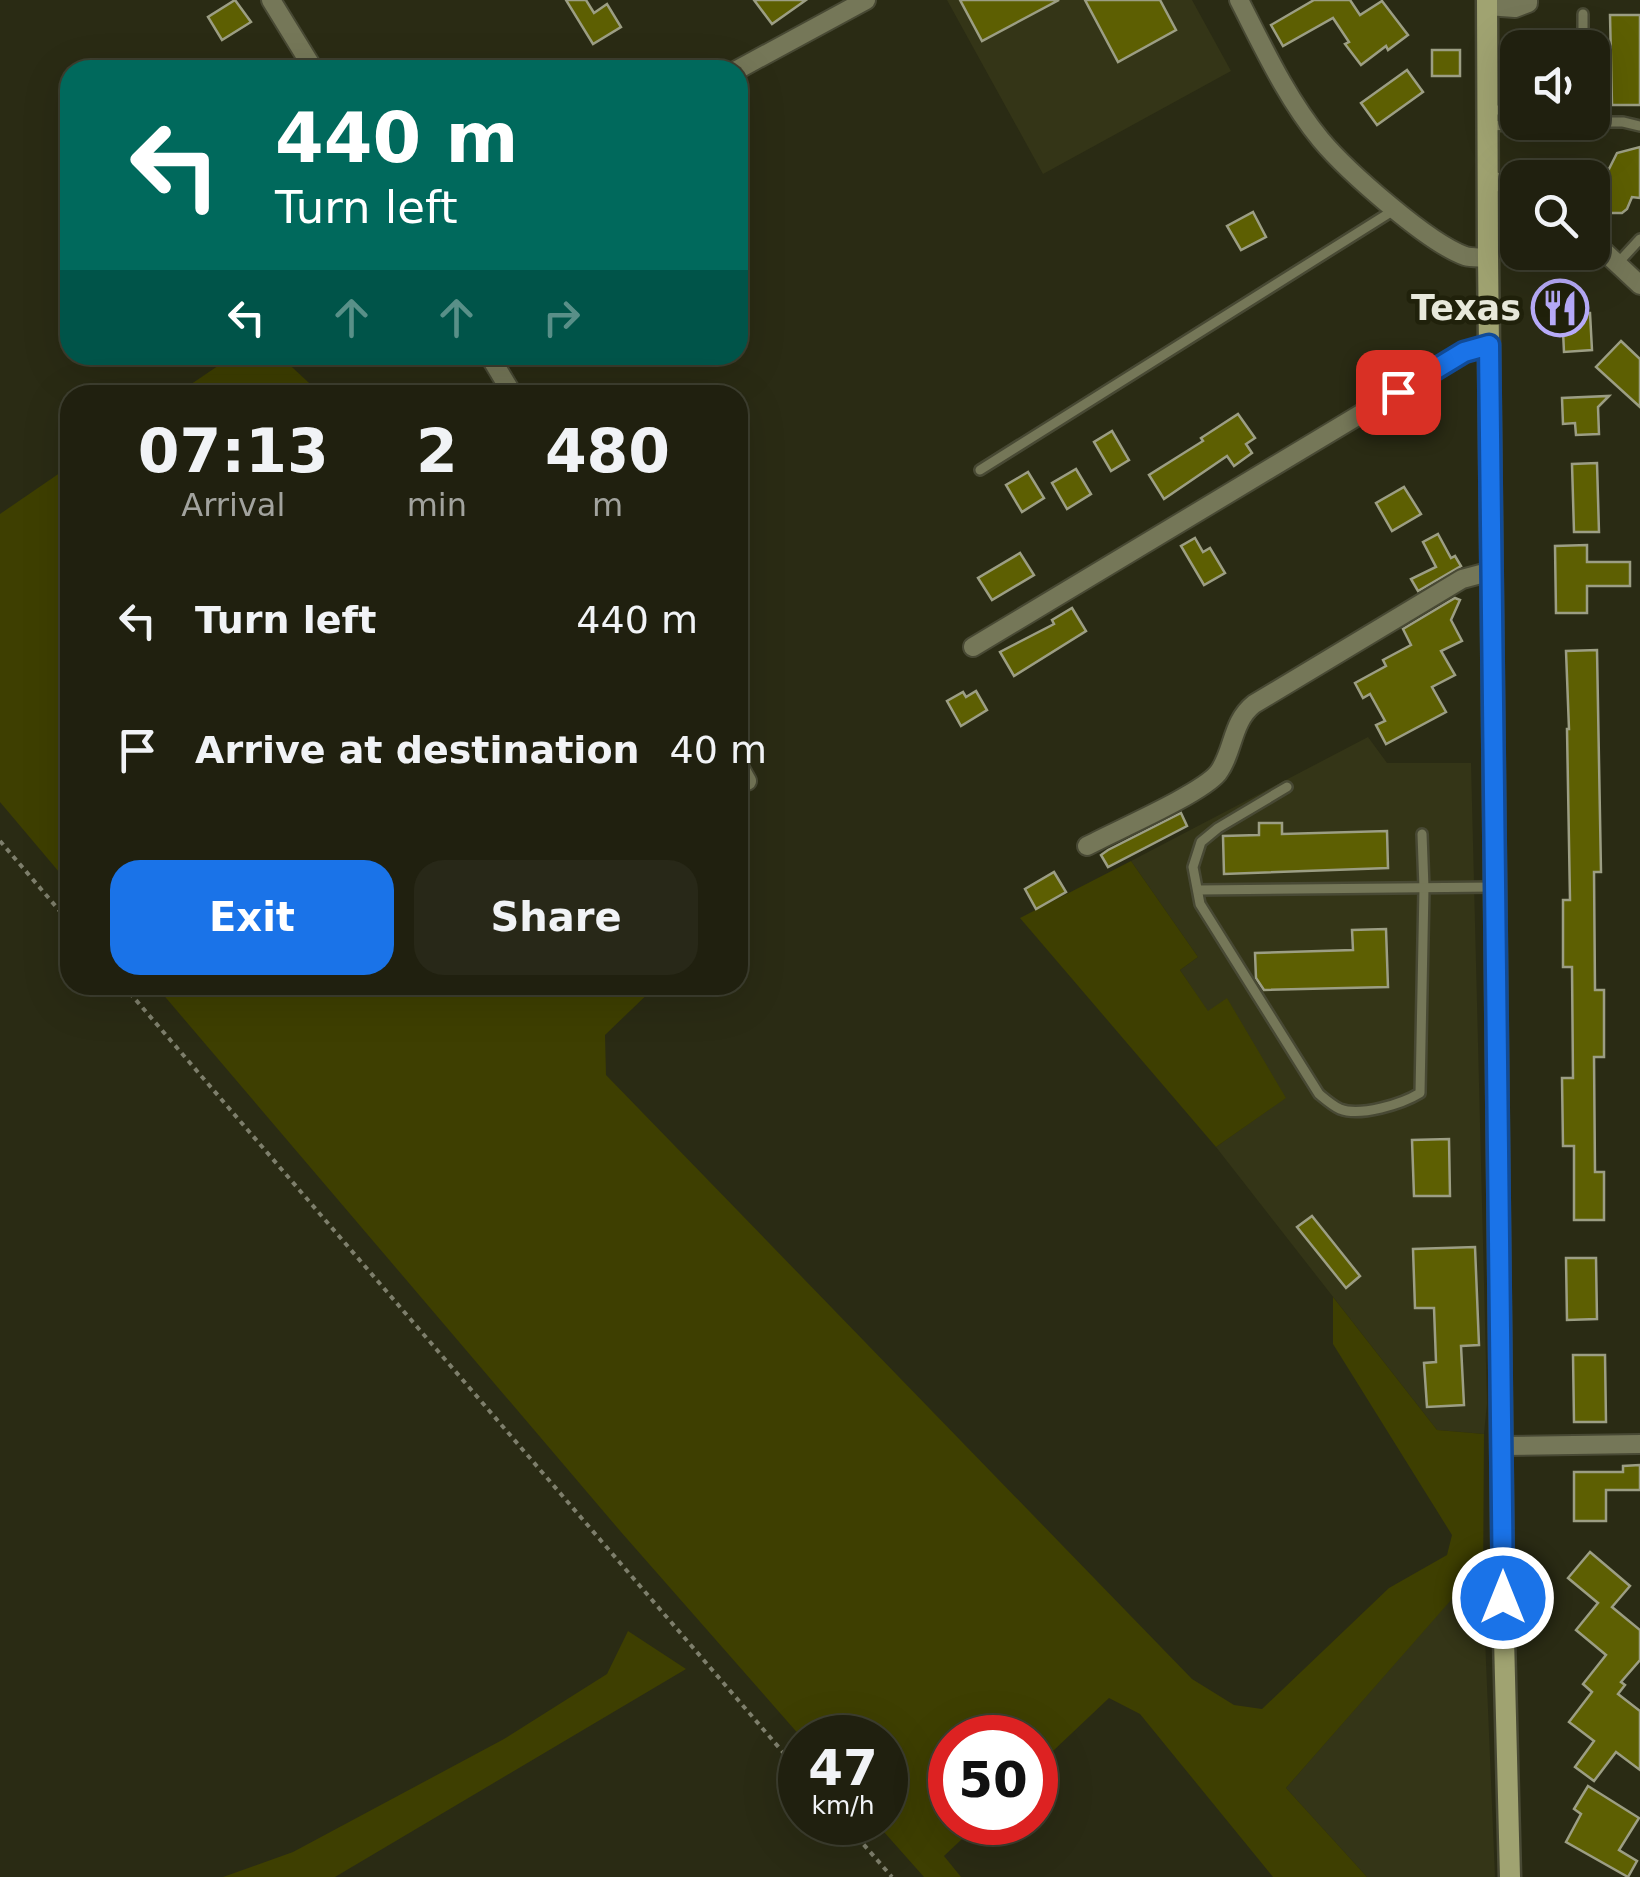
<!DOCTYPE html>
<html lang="en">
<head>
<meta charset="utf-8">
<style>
  body { margin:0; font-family:"DejaVu Sans",sans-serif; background:#282818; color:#f1f3f6; height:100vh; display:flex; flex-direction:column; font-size:38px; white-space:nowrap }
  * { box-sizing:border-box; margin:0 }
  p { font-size:32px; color:#a2a39e }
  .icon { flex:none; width:55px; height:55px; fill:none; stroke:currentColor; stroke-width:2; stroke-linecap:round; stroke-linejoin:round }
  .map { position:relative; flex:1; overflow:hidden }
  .side { position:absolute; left:60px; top:385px; width:688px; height:610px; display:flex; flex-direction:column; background:#20200f; border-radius:30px; box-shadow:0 10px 40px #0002,0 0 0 2px #3d3e2f }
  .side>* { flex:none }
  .top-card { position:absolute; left:60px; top:60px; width:688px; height:305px; border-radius:30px; box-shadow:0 10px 40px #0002,0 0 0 2px #3d3e2f; background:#00695c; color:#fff; overflow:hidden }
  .fabs { position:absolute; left:1500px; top:30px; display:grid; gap:20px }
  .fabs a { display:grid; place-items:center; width:110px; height:110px; border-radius:20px; background:#20200f; box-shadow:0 10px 40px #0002,0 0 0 2px #3d3e2f; font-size:50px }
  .speed { position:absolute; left:778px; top:1715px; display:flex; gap:20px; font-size:50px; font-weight:700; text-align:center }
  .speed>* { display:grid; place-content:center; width:130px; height:130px; border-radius:50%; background:#20200f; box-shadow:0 10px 40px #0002,0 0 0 2px #3d3e2f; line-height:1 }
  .speed small { font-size:25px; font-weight:400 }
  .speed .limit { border:15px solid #d22; background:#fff; color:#111 }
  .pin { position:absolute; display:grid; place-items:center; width:85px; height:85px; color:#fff; margin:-42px; border-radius:20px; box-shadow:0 5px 15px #0006 }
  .me { position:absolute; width:110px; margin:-55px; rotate:0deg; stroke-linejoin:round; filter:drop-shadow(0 0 8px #0008) }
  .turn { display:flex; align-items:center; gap:35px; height:210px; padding:0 50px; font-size:45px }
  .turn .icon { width:130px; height:130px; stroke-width:2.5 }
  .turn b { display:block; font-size:70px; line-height:85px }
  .lanes { display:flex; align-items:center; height:95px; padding:0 50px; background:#0003; justify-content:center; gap:50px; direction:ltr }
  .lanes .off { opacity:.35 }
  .eta { display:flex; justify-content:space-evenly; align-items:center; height:170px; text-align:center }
  .eta b { font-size:60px; font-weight:800; line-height:70px }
  .action { display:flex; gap:20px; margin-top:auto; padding:20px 50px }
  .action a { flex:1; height:115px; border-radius:30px; background:#1a73e8; color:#fff; font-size:40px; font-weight:800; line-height:115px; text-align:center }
  .action a+a { background:#282818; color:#f1f3f6 }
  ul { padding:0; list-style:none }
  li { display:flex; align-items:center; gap:30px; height:130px; padding:0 50px }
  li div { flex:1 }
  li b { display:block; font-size:38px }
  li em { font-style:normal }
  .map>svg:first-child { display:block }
  .built { fill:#343517 }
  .green { fill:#3e3f01 }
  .building { fill:#5d5f02; stroke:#9c9e84; stroke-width:2.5 }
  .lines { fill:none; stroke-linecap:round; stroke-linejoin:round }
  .lane-casing { stroke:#484934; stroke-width:14 }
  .street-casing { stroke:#484934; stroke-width:22 }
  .secondary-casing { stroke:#484934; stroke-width:25 }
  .path { stroke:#7e7f6c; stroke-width:4; stroke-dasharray:5 5; stroke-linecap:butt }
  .lane { stroke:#757758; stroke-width:9 }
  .street { stroke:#757758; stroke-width:18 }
  .secondary { stroke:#a0a371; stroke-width:20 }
  .route-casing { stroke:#114b97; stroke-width:25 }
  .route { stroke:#1a73e8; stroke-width:18 }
  .labels { text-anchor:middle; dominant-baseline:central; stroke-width:9; stroke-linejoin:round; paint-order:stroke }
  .poi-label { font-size:35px; font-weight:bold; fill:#e7e8db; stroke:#20210b; text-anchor:end }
</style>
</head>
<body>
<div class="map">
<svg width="1640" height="1877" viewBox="0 0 1640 1877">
  <rect width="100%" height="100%" fill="#2a2b14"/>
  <g class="built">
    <polygon points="947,0 1192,0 1231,71 1043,174"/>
    <polygon points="1368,737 1387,763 1471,763 1487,1403 1484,1434 1437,1430 1216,1147 1285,1098 1227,999 1208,1012 1180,970 1198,957 1131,861"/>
    <polygon points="1459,1590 1483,1590 1495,1877 1367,1877 1286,1788"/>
  </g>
  <g class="green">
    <polygon points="234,355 279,355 322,395 175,395"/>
    <polygon points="70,466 70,885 0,802 0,514"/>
    <polygon points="1131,861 1198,957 1180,970 1208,1011 1227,998 1286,1098 1216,1147 1020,918"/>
    <polygon points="155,985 657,985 605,1035 606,1075 1192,1679 1234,1705 1262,1709 1389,1588 1447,1555 1452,1535 1333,1344 1333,1297 1437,1430 1484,1434 1483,1590 1459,1591 1286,1788 1367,1877 1273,1877 1140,1714 1109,1698 1035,1768 1035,1738 950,1738 950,1822 979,1823 944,1856 961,1877 924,1877 876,1823 885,1822 885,1738 801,1737 621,1532"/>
    <polygon points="628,1631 686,1669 335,1877 223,1877 293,1852 504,1739 607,1674"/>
  </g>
  <g class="building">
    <polygon points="235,0 251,22 222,40 208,17"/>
    <polygon points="566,0 586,0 594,13 607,4 621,27 593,44"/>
    <polygon points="754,0 806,0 772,24"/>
    <polygon points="960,0 1059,0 982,41"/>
    <polygon points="1085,0 1160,0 1176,30 1118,62"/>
    <polygon points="1314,0 1350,0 1360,15 1382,1 1408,35 1388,50 1386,46 1361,65 1345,44 1349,42 1333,18 1283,46 1271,25"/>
    <polygon points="1610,15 1640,15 1640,105 1612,105"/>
    <rect x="1432" y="50" width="28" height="26"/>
    <polygon points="1407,70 1423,92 1377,125 1361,103"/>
    <polygon points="1640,147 1640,198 1632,197 1627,209 1622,213 1611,213 1606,207 1603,194 1592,190 1592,168 1609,169 1617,153"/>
    <polygon points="1253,212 1266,237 1241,250 1227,226"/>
    <polygon points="1582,304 1583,313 1590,313 1592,350 1564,352 1563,331 1557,331 1556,305"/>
    <polygon points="1621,341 1640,359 1640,407 1596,367"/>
    <polygon points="1609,396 1598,407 1599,434 1576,435 1575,423 1563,424 1562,398"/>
    <polygon points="1238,414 1255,438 1246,444 1252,453 1234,466 1227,456 1164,499 1149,475 1203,441 1201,438"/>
    <polygon points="1112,431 1129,460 1111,471 1094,442"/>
    <polygon points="1597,463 1599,532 1574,532 1572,464"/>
    <polygon points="1076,469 1091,494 1067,509 1052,483"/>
    <polygon points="1028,472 1044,498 1022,512 1006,485"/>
    <polygon points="1404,487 1421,514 1392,531 1376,503"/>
    <polygon points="1438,534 1451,558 1455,556 1461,566 1418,591 1411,579 1436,567 1423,542"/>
    <polygon points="1195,538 1203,552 1210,548 1225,573 1204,585 1181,546"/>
    <polygon points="1587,545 1587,562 1630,562 1630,586 1587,586 1587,613 1556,613 1555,546"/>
    <polygon points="1020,553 1034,575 992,600 978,578"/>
    <polygon points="1455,598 1460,600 1451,620 1462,641 1441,651 1455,675 1432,687 1446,712 1386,744 1376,725 1385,721 1370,694 1363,698 1355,683 1386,666 1383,660 1411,645 1403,629"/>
    <polygon points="1072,608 1086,631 1014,676 1000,652 1054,624 1052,620"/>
    <polygon points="1597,650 1601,872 1594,872 1595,990 1604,990 1604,1057 1594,1057 1595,1172 1604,1172 1604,1220 1574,1220 1574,1146 1563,1146 1562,1078 1573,1078 1572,967 1563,967 1563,900 1570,900 1567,729 1569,729 1566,651"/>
    <polygon points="976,691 987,710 961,726 947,701 963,692 966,697"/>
    <polygon points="1181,813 1187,826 1108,867 1101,855 1108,850"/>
    <polygon points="1259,823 1282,823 1282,834 1387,831 1388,868 1224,874 1223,836 1259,835"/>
    <polygon points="1054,872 1066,892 1036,909 1025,889"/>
    <polygon points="1386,929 1388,987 1264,990 1256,978 1255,953 1353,950 1352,930"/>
    <polygon points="1449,1139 1450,1196 1414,1196 1412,1140"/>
    <polygon points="1312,1216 1360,1276 1346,1288 1297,1227"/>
    <polygon points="1475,1247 1479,1345 1461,1346 1464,1405 1427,1407 1424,1363 1436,1362 1434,1308 1415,1308 1413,1249"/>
    <polygon points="1566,1258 1596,1258 1597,1319 1567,1320"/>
    <polygon points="1573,1355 1605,1355 1606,1422 1574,1422"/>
    <polygon points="1640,1465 1640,1490 1606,1490 1606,1521 1574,1521 1574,1472 1623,1472 1623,1466"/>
    <polygon points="1590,1552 1630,1586 1612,1607 1640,1630 1640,1660 1621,1682 1625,1685 1618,1694 1640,1711 1640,1770 1616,1752 1594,1781 1575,1767 1594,1741 1569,1722 1592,1692 1583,1684 1606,1655 1576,1630 1598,1603 1568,1578"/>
    <polygon points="1588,1786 1639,1818 1619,1850 1637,1861 1628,1877 1566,1842 1581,1814 1574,1809"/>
  </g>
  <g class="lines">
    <g class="lane-casing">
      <g id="lane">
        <polyline points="1583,14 1583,48"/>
        <polyline points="1490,110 1518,110"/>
        <polyline points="1592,122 1623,122 1640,126"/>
        <polyline points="1490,126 1576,122"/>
        <polyline points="1618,263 1640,239"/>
        <polyline points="980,470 1394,210"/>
        <path d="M1287 787 1218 828 1201 842 1193 867 1200 904 1319 1094C1325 1099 1333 1106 1340 1109 1360 1117 1402 1104 1420 1093L1424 888 1422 834"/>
        <polyline points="1198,890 1495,887"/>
      </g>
    </g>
    <g class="street-casing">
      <g id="street">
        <polyline points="271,0 314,70"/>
        <path d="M1239 0C1263 47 1287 99 1321 140 1347 171 1428 243 1465 256 1472 258 1480 257 1488 258"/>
        <polyline points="1487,6 1515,8 1528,3 1528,0"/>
        <polyline points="737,70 866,0"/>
        <polyline points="1488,179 1518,188"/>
        <polyline points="1592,240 1640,285"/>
        <polyline points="489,355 513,395"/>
        <polyline points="973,647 1464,352 1489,345"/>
        <polyline points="738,765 747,781"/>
        <path d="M1087 846C1115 831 1201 794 1218 773 1234 752 1231 722 1254 704L1462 579 1492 571"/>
        <polyline points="1503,1446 1640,1444"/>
      </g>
    </g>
    <g class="secondary-casing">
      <polyline id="secondary" points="1487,0 1488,258 1503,1598 1510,1877"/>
    </g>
    <g class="path">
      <polyline points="0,841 70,923"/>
      <polyline points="123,985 800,1772"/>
      <polyline points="844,1822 892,1877"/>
    </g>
    <use href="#lane" class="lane"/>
    <use href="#street" class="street"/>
    <use href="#secondary" class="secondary"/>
  </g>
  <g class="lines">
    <g class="route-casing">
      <polyline id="route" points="1398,392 1464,352 1489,345 1503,1598"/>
    </g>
    <use href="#route" class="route"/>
  </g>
  <defs>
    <g id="restaurant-ring" transform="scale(2.875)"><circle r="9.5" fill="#20210b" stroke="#b7abf8" stroke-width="1.5"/><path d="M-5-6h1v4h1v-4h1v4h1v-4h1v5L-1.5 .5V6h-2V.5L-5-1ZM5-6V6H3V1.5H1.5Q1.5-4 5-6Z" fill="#b7abf8"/></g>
  </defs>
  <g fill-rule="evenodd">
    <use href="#restaurant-ring" x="1560" y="308"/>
  </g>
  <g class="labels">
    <g class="poi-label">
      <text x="1521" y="308">Texas</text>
    </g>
  </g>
</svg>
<div class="fabs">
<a><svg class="icon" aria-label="sound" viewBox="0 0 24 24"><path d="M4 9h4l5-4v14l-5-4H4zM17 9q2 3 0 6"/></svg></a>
<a><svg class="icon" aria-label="search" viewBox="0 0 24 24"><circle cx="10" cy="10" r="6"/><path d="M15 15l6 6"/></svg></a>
</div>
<div class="speed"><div>47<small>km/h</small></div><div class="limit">50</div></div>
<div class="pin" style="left:1398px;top:392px;background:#d93025"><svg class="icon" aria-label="arrive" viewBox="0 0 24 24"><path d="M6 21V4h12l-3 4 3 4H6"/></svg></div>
<svg class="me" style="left:1503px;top:1598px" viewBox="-20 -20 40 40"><circle r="17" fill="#1a73e8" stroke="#fff" stroke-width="3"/><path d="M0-11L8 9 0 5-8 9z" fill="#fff"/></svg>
<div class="top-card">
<div class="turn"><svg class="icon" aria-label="left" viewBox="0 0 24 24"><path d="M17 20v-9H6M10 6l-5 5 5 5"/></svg><div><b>440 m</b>Turn left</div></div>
<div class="lanes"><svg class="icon" aria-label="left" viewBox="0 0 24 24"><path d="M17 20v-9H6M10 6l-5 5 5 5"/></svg><svg class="icon off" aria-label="ahead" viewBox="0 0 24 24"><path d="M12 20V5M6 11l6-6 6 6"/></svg><svg class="icon off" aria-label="ahead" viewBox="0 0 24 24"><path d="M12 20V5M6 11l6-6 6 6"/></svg><svg class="icon off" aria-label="right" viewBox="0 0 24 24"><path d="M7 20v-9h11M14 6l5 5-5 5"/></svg></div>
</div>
<section class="side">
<div class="eta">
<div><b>07:13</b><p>Arrival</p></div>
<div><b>2</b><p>min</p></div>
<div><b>480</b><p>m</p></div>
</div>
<ul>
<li><svg class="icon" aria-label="left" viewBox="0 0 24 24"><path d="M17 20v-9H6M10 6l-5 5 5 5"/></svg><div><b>Turn left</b></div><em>440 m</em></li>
<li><svg class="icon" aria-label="arrive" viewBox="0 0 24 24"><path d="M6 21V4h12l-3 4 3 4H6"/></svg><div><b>Arrive at destination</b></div><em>40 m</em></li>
</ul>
<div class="action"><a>Exit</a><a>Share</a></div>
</section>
</div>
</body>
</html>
